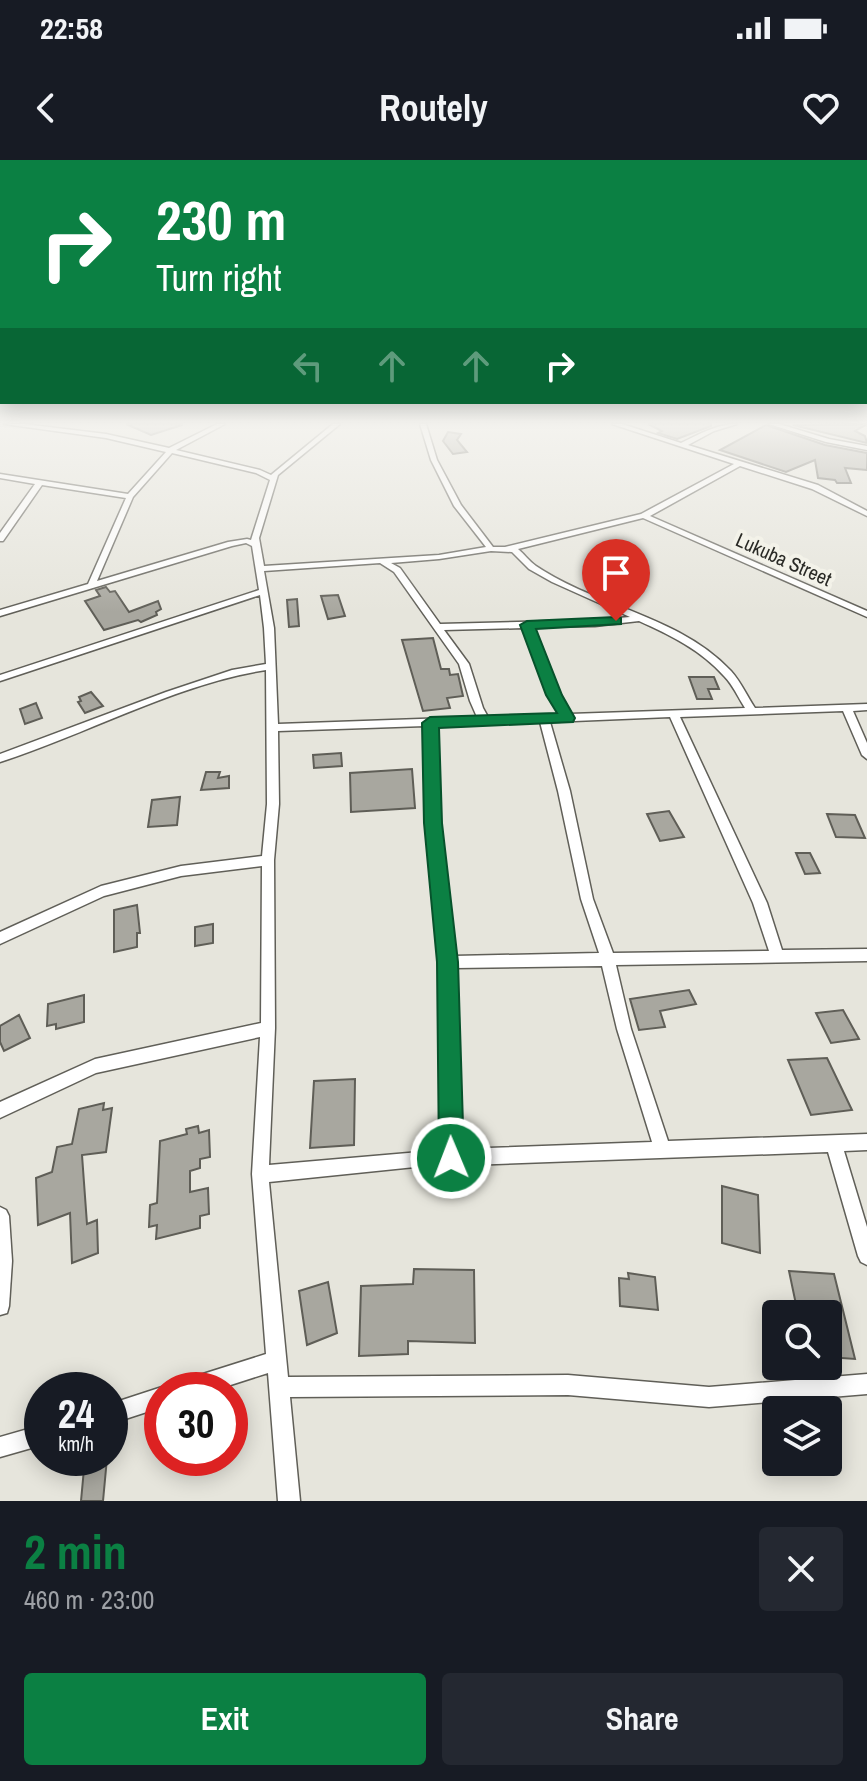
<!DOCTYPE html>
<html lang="en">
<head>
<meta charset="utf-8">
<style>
  body { margin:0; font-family:"Archivo Narrow",sans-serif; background:#242831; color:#f1f3f6; height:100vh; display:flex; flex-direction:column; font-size:30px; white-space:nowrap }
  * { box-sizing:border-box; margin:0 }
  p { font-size:26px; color:#9ea1a6 }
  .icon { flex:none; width:44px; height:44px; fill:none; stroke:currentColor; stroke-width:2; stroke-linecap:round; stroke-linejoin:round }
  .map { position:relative; height:1341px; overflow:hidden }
  .details { display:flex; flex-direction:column; background:#171b24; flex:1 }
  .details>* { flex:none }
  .top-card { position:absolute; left:0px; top:0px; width:868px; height:244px; box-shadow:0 4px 20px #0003; background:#0b8043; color:#fff; overflow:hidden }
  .tools { position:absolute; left:762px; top:1140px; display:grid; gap:16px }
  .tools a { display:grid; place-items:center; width:80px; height:80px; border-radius:8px; background:#171b24; box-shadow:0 4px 20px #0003; font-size:40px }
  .speed { position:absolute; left:24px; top:1212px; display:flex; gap:16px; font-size:40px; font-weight:700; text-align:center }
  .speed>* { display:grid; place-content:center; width:104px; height:104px; border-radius:50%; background:#171b24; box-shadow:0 4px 20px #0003; line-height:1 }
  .speed small { font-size:20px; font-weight:400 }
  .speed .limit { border:12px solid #d22; background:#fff; color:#111 }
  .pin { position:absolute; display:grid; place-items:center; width:68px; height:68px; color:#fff; margin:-82px -34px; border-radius:50% 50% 50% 0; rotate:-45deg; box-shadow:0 0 8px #0007 }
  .pin .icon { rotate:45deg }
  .me { position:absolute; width:88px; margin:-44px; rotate:359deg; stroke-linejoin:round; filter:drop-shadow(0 0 6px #0008) }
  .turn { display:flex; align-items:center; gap:28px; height:168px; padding:0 24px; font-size:36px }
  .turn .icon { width:104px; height:104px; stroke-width:2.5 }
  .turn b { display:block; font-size:56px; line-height:68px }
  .lanes { display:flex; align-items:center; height:76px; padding:0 24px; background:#0003; justify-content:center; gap:40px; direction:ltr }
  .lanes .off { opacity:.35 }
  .round { display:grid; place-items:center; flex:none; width:84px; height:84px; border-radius:8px; background:#242831 }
  .headline { display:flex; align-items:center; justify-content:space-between; height:136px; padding:0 24px }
  h1 { font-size:48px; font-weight:800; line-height:60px; color:#0b8043 }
  .primary-button { display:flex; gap:16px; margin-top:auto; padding:16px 24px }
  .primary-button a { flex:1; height:92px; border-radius:8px; background:#0b8043; color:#fff; font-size:32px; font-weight:800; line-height:92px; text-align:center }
  .primary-button a+a { background:#242831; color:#f1f3f6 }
  .status { display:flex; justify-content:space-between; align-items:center; height:56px; padding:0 40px; background:#171b24; direction:ltr }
  .status svg { height:22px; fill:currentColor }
  header { display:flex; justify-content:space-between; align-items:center; height:104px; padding:0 24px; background:#171b24; font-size:36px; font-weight:800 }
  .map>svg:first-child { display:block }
  .building { fill:#a8a79f; stroke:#5f5e57; stroke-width:2 }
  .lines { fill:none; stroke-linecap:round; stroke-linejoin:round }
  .minor-casing { stroke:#605f58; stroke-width:3 }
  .minor { fill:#fff; fill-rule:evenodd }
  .route { fill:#0b8043; stroke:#07532c; stroke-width:2 }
  .labels { text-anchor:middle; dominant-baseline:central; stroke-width:8; stroke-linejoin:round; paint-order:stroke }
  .far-street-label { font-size:20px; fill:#2a2a26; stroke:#f3f2e9 }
</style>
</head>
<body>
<div class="status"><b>22:58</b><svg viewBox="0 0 49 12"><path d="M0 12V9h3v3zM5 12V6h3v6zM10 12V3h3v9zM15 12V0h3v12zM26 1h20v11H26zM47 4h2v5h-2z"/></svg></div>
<header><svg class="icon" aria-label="back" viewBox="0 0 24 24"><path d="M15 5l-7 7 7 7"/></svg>Routely<svg class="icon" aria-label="heart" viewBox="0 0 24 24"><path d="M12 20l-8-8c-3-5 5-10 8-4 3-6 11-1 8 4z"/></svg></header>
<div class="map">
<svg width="867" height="1341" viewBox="0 0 867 1341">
  <rect width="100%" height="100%" fill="#e6e5dc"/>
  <g class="building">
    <polygon points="126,264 182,264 182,265 151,275"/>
    <polygon points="648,264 711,264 711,266 677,279 658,273 662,271"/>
    <polygon points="867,264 855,271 865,276 867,283 793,265"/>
    <polygon points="766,265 825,285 867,293 867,310 845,308 851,323 837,323 835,320 818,318 815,300 786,312 720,290"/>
    <polygon points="448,272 461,274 457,280 467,292 453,294 443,281"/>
    <polygon points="106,427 110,432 115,431 129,452 158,441 161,449 156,452 157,455 141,462 138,460 104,470 85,441 100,436 96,430"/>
    <polygon points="338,435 345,456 328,459 321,436"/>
    <polygon points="297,439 299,466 289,467 287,440"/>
    <polygon points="433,478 441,509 449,509 450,515 458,514 463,536 447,538 450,548 423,551 402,480"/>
    <polygon points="689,517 714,517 719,529 708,529 712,539 697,539"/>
    <polygon points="91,532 103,546 85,553 78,542 81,541 79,537"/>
    <polygon points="36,543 42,558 25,564 20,549"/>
    <polygon points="341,593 342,606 314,608 313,595"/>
    <polygon points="412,609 415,648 351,652 350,613"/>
    <polygon points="206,612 220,612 218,618 229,616 229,628 201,630"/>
    <polygon points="180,637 177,665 148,667 152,640"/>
    <polygon points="669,651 684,677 660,681 647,654"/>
    <polygon points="827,654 855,655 865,678 836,677"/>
    <polygon points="796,693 810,693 820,713 805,714"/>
    <polygon points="137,745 140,773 137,773 137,787 114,792 114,750"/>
    <polygon points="213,764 213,783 195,786 195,767"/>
    <polygon points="689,830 696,844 660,851 665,867 639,870 630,839"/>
    <polygon points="84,835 84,862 56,869 56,864 47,866 48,844"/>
    <polygon points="843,850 859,879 831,883 816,853"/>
    <polygon points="19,855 30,878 4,891 0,882 0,866"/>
    <polygon points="827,898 852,950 811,955 788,900"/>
    <polygon points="355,919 354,985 310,988 314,921"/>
    <polygon points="104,943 103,950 112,948 106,992 82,995 87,1064 97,1060 98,1093 72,1103 70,1053 38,1065 36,1018 52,1012 57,987 72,984 79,949"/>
    <polygon points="198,966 199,973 209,970 210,997 200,999 200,1008 190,1011 190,1032 208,1028 209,1054 200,1056 200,1068 156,1079 157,1065 149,1067 150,1045 157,1043 160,981 187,974 186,969"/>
    <polygon points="722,1026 758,1035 760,1093 722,1083"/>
    <polygon points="414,1109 474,1110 475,1183 408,1181 408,1194 359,1196 361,1126 413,1124"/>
    <polygon points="789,1111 834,1114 855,1199 828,1197 828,1154 798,1154"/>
    <polygon points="628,1113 655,1117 658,1150 620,1146 619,1118 629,1119"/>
    <polygon points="328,1122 337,1173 307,1185 299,1131"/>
    <polygon points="85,1298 107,1298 103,1341 81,1341"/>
  </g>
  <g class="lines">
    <g class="minor-casing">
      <g id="minor">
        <path d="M4 264H24L106 274 169 288 217 264H225L176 290 260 310 271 315 333 264H340L278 315 259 378 264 406 439 395 486 387 454 346 431 300 420 264H426L437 300 461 345 493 387H505L641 354 734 304 612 264H622L681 283C700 274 716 264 737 264L714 271 688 285 818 325 867 351V356L812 329 740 306 650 356 867 451V457L643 358 518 389C524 394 529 401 536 406 597 447 680 456 731 511 741 522 747 536 755 548L867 544V550L853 551 867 583V599L862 595 843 551 680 557 767 743 782 790 867 789V801L616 805 631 869 668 981 867 974V990L844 991 867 1067V1105L861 1102 858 1096 828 992 415 1007 269 1022 288 1217 568 1215 709 1227 867 1214V1234L709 1247 568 1235 290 1237 300 1341H278L268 1213 215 1230H174L177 1223 184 1220 266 1194 252 1014 260 877 96 913 0 958V942L95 899 261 863 262 706 181 716 104 736 0 784V772L101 726 181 706 262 696 267 644 266 510C176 524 87 574 0 602V594L166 532 232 510 266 504 264 468 260 435 0 521V515L259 430 252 386 246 383 232 386 0 456V450L88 424 126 338 42 325 3 381H0V373L35 324 0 318V314L128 334 166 292 106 278ZM172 293 256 313 270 320 251 380 247 379 228 382 97 421 133 337ZM491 391 512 392 529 409 552 422 630 457 595 460 440 464 400 408 391 403 439 399ZM380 403 394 412 459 504 470 541 477 557 278 564 274 468 264 411ZM639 461C670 475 701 490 724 516 733 525 738 537 745 548L570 554 559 535 532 467 595 466ZM523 468 549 535 560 554 488 557 483 548 469 504 444 470ZM670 557 753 743 769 791 613 793 593 739 570 631 550 562ZM540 562 558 631 581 739 599 793 454 796C445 719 436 643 435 566ZM425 566 424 615 429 687 441 802 443 990 269 1005 275 868 274 700 279 644 278 571ZM602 806 617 869 652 982 459 989 455 808Z"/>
        <polygon points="769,264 779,264 829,279 867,286 867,290 826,282"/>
        <polygon points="0,1047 6,1050 9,1056 12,1101 9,1146 7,1153 0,1155"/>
        <polygon points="162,1227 169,1230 162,1230 162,1247 110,1264 110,1244"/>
        <polygon points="42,1265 42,1285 0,1297 0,1277"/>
      </g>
    </g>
    <use href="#minor" class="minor"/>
  </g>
  <linearGradient id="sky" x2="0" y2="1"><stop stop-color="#9fbab4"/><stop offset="0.58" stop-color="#f4f3ef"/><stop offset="1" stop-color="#f4f3ef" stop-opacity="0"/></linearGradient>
  <rect width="867" height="452" fill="url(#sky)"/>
  <polygon class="route" points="616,457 621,458 621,464 536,469 562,535 575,558 573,562 439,568 442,663 458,802 464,998 460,1007 451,1011 442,1007 439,998 437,802 424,663 422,563 430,557 557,553 546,535 520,465 527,461"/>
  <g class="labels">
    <g class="far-street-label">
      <text transform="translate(784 399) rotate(24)">Lukuba Street</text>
    </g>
  </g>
</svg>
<div class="tools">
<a><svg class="icon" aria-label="search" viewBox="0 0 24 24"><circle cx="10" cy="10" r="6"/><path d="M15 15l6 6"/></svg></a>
<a><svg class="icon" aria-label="layers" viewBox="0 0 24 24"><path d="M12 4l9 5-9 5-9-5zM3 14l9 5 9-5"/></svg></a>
</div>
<div class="speed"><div>24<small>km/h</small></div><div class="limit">30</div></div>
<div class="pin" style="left:616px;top:461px;background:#d93025"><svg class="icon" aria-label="arrive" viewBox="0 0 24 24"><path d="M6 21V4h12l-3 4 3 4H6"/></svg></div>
<svg class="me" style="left:451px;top:998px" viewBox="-20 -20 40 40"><circle r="17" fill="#0b8043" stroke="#fff" stroke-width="3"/><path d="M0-11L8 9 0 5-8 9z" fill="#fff"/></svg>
<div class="top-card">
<div class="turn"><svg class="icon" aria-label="right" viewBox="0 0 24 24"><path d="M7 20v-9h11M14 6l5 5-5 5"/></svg><div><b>230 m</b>Turn right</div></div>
<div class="lanes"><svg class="icon off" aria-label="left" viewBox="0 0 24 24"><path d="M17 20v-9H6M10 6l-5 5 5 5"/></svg><svg class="icon off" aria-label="ahead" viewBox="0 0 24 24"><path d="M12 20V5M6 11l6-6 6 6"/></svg><svg class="icon off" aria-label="ahead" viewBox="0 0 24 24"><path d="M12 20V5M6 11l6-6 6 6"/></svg><svg class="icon" aria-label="right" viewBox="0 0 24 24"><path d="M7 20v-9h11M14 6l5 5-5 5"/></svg></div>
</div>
</div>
<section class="details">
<div class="headline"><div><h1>2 min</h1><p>460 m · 23:00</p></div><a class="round"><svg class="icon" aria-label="close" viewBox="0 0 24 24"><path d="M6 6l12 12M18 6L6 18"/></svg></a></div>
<div class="primary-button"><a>Exit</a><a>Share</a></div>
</section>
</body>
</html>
